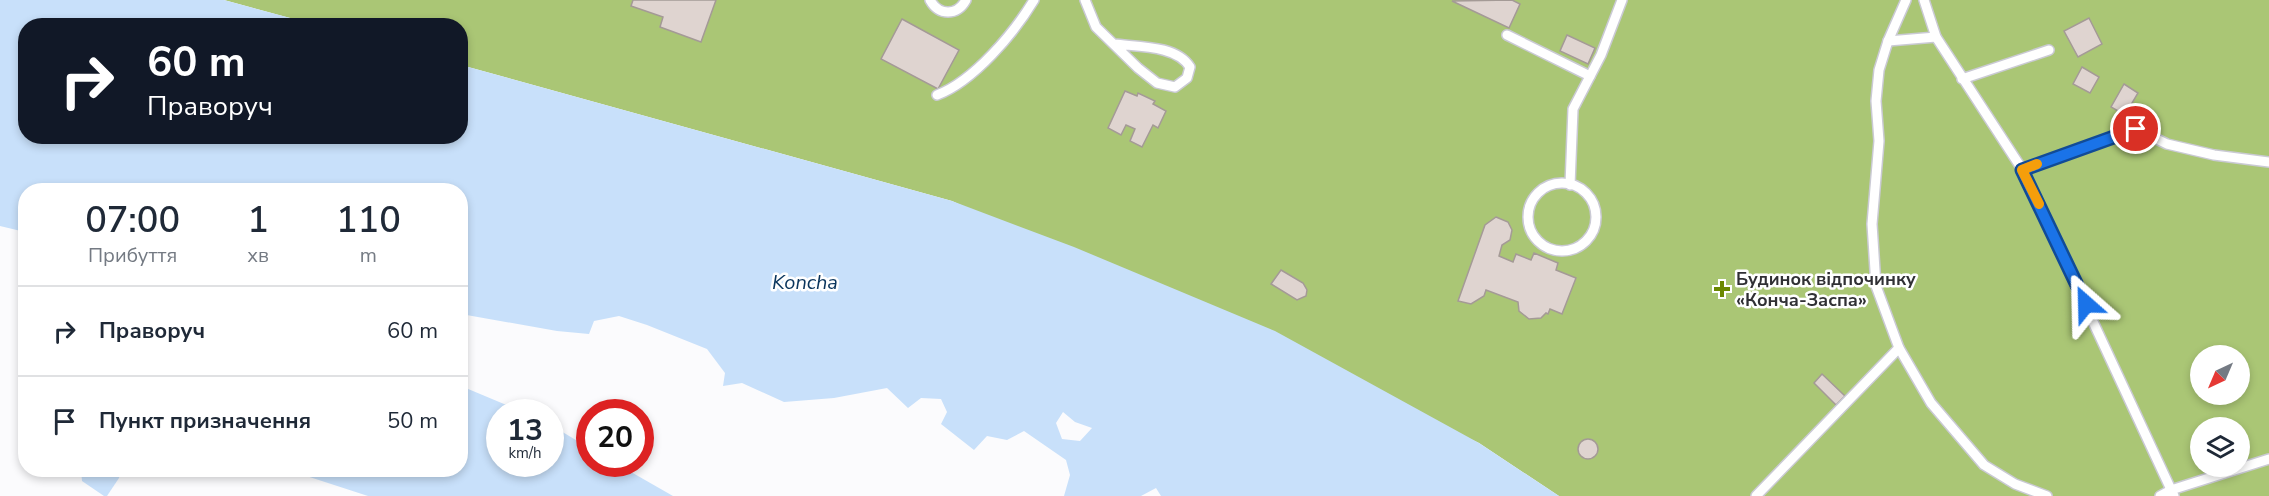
<!DOCTYPE html>
<html lang="uk">
<head>
<meta charset="utf-8">
<style>
  body { margin:0; font-family:"Nunito Sans",sans-serif; background:#f6f6f7; color:#1f2937; height:100vh; display:flex; flex-direction:column; font-size:22px; white-space:nowrap }
  * { box-sizing:border-box; margin:0 }
  p { font-size:20px; color:#747a83 }
  .icon { flex:none; width:33px; height:33px; fill:none; stroke:currentColor; stroke-width:2; stroke-linecap:round; stroke-linejoin:round }
  .map { position:relative; flex:1; overflow:hidden }
  .details { position:absolute; left:18px; top:183px; width:450px; height:294px; display:flex; flex-direction:column; background:#fff; border-radius:24px; box-shadow:0 3px 9px #0003 }
  .details>* { flex:none }
  .hud { position:absolute; left:18px; top:18px; width:450px; height:126px; border-radius:24px; box-shadow:0 3px 9px #0003; background:#111827; color:#fff; overflow:hidden }
  .needle { width:39px; rotate:224deg }
  .buttons { position:absolute; left:2190px; top:345px; display:grid; gap:12px }
  .buttons a { display:grid; place-items:center; width:60px; height:60px; border-radius:50%; background:#fff; box-shadow:0 3px 9px #0003; font-size:30px }
  .speed { position:absolute; left:486px; top:399px; display:flex; gap:12px; font-size:30px; font-weight:700; text-align:center }
  .speed>* { display:grid; place-content:center; width:78px; height:78px; border-radius:50%; background:#fff; box-shadow:0 3px 9px #0003; line-height:1 }
  .speed small { font-size:15px; font-weight:400 }
  .speed .limit { border:9px solid #d22; background:#fff; color:#111 }
  .pin { position:absolute; display:grid; place-items:center; width:51px; height:51px; color:#fff; margin:-26px; border:3px solid #fff; border-radius:50%; box-shadow:0 2px 6px #0007 }
  .me { position:absolute; width:66px; margin:-33px; rotate:335deg; stroke-linejoin:round; filter:drop-shadow(0 0 4px #0008) }
  .turn { display:flex; align-items:center; gap:21px; height:126px; padding:0 30px; font-size:27px }
  .turn .icon { width:78px; height:78px; stroke-width:2.5 }
  .turn b { display:block; font-size:42px; line-height:51px }
  .eta { display:flex; justify-content:space-evenly; align-items:center; height:102px; text-align:center }
  .eta b { font-size:36px; font-weight:600; line-height:42px }
  ul { padding:0; list-style:none }
  li { display:flex; align-items:center; gap:18px; height:90px; padding:0 30px; border-top:2px solid #e0e1e3 }
  li div { flex:1 }
  li b { display:block; font-size:22px }
  li em { font-style:normal }
  .map>svg:first-child { display:block }
  .forest { fill:#aac675; fill-rule:evenodd }
  .water { fill:#c8e0fa; fill-rule:evenodd }
  .building { fill:#dfd4d0; stroke:#a49a96; stroke-width:1.5 }
  .lines { fill:none; stroke-linecap:round; stroke-linejoin:round }
  .lane-casing { stroke:#cacad4; stroke-width:12 }
  .lane { stroke:#fff; stroke-width:9 }
  .route-casing { stroke:#114b97; stroke-width:15 }
  .route { stroke:#1a73e8; stroke-width:10 }
  .slow { stroke:#f59e0b; stroke-width:10 }
  .poi-dot { fill:#6b8801; stroke:#fff; stroke-width:2 }
  .labels { text-anchor:middle; dominant-baseline:central; stroke-width:5; stroke-linejoin:round; paint-order:stroke }
  .poi-label { font-size:18px; font-weight:bold; fill:#303034; stroke:#fff; text-anchor:start }
  .water-label { font-size:20px; font-style:italic; fill:#0a355d; stroke:#fff }
</style>
</head>
<body>
<div class="map">
<svg width="2269" height="496" viewBox="0 0 2269 496">
  <rect width="100%" height="100%" fill="#fbfbfd"/>
  <path class="forest" d="M224 0H2269V496H1559L1479 443 952 201 461 65 460 26 316 25ZM2200 356H2240V394H2200ZM2200 428H2240V466H2200Z"/>
  <g class="water">
    <path d="M0 0H224L316 25 26 26V136H460L461 65 952 201 1074 247 1275 331 1479 443 1559 496H1161L1156 488 1141 496H1064L1070 475 1066 460 1024 431 1007 440 987 436 974 450 941 424 947 412 941 399 921 398 908 408 887 388 834 398 784 402 742 383 723 386 725 373 707 349 647 325 619 316 594 321 589 334 557 331 461 314 460 190H26L25 232 0 226ZM1063 412 1075 422 1092 428 1080 441 1062 439 1056 423Z"/>
    <polygon points="461,386 523,412 500,412 500,464 550,464 551,425 589,448 590,464 617,464 673,496 368,496 288,470 460,470"/>
    <polygon points="81,470 121,470 119,478 107,496 104,496 82,481"/>
  </g>
  <g class="building">
    <polygon points="633,0 716,0 701,42 660,27 663,17 631,6"/>
    <polygon points="1512,0 1520,4 1509,28 1452,1"/>
    <polygon points="2089,18 2102,44 2078,57 2064,31"/>
    <polygon points="902,19 959,50 938,89 881,59"/>
    <polygon points="1567,35 1595,48 1588,64 1560,51"/>
    <polygon points="2082,67 2099,77 2090,93 2073,84"/>
    <polygon points="2124,84 2138,93 2125,115 2111,107"/>
    <polygon points="1125,91 1137,96 1138,93 1155,101 1153,104 1166,111 1158,128 1153,125 1142,147 1130,141 1135,129 1126,125 1121,135 1108,128"/>
    <polygon points="1496,217 1508,222 1512,230 1510,240 1502,245 1499,256 1513,262 1516,254 1531,260 1534,253 1558,263 1556,270 1576,278 1562,314 1550,309 1548,314 1546,313 1541,318 1529,319 1519,311 1518,302 1486,290 1484,296 1471,304 1458,301 1485,225"/>
    <polygon points="1281,270 1303,283 1307,290 1306,296 1297,300 1271,284"/>
    <polygon points="1822,374 1845,396 1836,405 1814,383"/>
    <circle cx="1588" cy="449" r="10"/>
  </g>
  <g class="lines">
    <g class="lane-casing">
      <g id="lane">
        <path d="M930 0C939 16 957 16 966 0"/>
        <path d="M1085 0 1096 27 1138 68 1157 83 1175 87 1187 78 1190 67C1176 45 1138 47 1114 44"/>
        <polyline points="1906,0 1888,41 1879,70 1876,101 1879,141 1872,224 1876,286 1899,348 1931,403 1984,465 2015,484 2047,496"/>
        <polyline points="1924,0 1936,37 2022,169 2174,496"/>
        <polyline points="1507,35 1590,76"/>
        <polyline points="1888,41 1936,37"/>
        <polyline points="1962,79 2049,50"/>
        <path d="M937 95C974 81 1014 33 1034 0"/>
        <polyline points="2022,169 2136,129 2167,144 2214,155 2269,162"/>
        <circle cx="1562" cy="217" r="34"/>
        <polyline points="1570,185 1573,109 1601,55 1622,0"/>
        <polyline points="1756,496 1899,348"/>
        <polyline points="2160,496 2171,490 2269,459"/>
      </g>
    </g>
    <use href="#lane" class="lane"/>
  </g>
  <g class="lines">
    <g class="route-casing">
      <polyline id="route" points="2086,304 2022,170 2136,129"/>
    </g>
    <use href="#route" class="route"/>
    <polyline class="slow" points="2037,164 2022,170 2039,204"/>
  </g>
  <path class="poi-dot" d="M1719 280h6v6h6v6h-6v6h-6v-6h-6v-6h6z"/>
  <g class="labels">
    <g class="poi-label">
      <text x="1736" y="279">Будинок відпочинку<tspan x="1736" dy="21">«Конча-Заспа»</tspan></text>
    </g>
    <g class="water-label">
      <text x="805" y="282">Koncha</text>
    </g>
  </g>
</svg>
<div class="buttons">
<a><svg class="needle" viewBox="-14 -14 28 28"><path d="M0-13l5 13h-10z" fill="#e53935"/><path d="M0 13l5-13h-10z" fill="#747a83"/></svg></a>
<a><svg class="icon" aria-label="layers" viewBox="0 0 24 24"><path d="M12 4l9 5-9 5-9-5zM3 14l9 5 9-5"/></svg></a>
</div>
<div class="speed"><div>13<small>km/h</small></div><div class="limit">20</div></div>
<div class="pin" style="left:2136px;top:129px;background:#d93025"><svg class="icon" aria-label="arrive" viewBox="0 0 24 24"><path d="M6 21V4h12l-3 4 3 4H6"/></svg></div>
<svg class="me" style="left:2086px;top:304px" viewBox="-20 -20 40 40"><path d="M0-17L14 15 0 8-14 15z" fill="#1a73e8" stroke="#fff" stroke-width="4"/></svg>
<div class="hud">
<div class="turn"><svg class="icon" aria-label="right" viewBox="0 0 24 24"><path d="M7 20v-9h11M14 6l5 5-5 5"/></svg><div><b>60 m</b>Праворуч</div></div>
</div>
<section class="details">
<div class="eta">
<div><b>07:00</b><p>Прибуття</p></div>
<div><b>1</b><p>хв</p></div>
<div><b>110</b><p>m</p></div>
</div>
<ul>
<li><svg class="icon" aria-label="right" viewBox="0 0 24 24"><path d="M7 20v-9h11M14 6l5 5-5 5"/></svg><div><b>Праворуч</b></div><em>60 m</em></li>
<li><svg class="icon" aria-label="arrive" viewBox="0 0 24 24"><path d="M6 21V4h12l-3 4 3 4H6"/></svg><div><b>Пункт призначення</b></div><em>50 m</em></li>
</ul>
</section>
</div>
</body>
</html>
